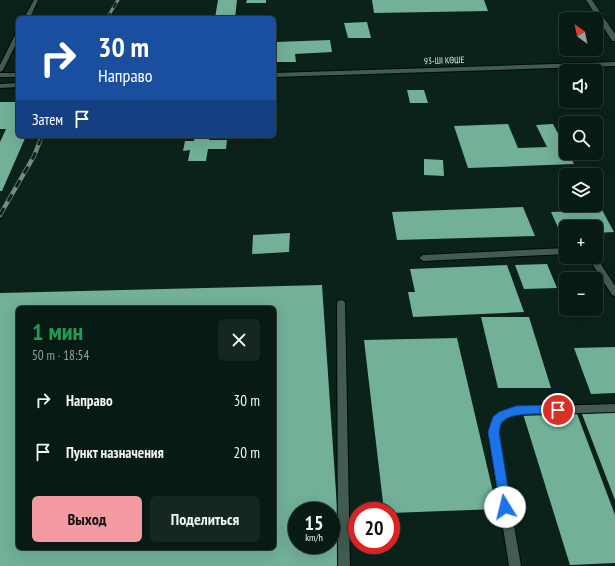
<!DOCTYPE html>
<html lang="ru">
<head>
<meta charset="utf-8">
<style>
  body { margin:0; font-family:"PT Sans Narrow",sans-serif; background:#162722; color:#f1f3f6; height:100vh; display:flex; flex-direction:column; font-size:15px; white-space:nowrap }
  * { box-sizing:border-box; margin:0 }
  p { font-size:13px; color:#98a1a0 }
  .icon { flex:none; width:22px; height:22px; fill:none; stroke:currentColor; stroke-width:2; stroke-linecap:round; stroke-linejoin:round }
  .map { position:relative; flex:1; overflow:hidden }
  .drawer { position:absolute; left:16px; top:306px; width:260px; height:244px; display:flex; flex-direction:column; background:#081a14; border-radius:6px; box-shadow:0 4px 16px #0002,0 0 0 1px #293834 }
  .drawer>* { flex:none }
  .guide { position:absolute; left:16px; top:16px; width:260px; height:122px; border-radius:6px; box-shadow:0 4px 16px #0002,0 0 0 1px #293834; background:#1a4fa0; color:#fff; overflow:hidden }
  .needle { width:26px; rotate:327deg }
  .tools { position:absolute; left:559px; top:12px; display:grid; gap:8px }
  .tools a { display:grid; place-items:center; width:44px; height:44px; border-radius:6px; background:#081a14; box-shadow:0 4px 16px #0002,0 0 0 1px #293834; font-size:20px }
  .speed { position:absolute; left:288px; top:502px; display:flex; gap:8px; font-size:20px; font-weight:700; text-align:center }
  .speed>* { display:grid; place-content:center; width:52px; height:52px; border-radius:50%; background:#081a14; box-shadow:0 4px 16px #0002,0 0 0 1px #293834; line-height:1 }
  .speed small { font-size:10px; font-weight:400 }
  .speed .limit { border:6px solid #d22; background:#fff; color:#111 }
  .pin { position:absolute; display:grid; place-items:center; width:34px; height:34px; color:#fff; margin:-17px; border:2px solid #fff; border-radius:50%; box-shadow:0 1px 4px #0007 }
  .me { position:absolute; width:44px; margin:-22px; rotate:351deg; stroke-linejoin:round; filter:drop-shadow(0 0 3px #0008) }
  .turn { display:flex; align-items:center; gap:14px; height:84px; padding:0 16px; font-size:18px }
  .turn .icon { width:52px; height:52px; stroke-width:2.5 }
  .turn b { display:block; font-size:28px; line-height:34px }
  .then { display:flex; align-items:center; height:38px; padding:0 16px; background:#0003; gap:8px; font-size:15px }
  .round { display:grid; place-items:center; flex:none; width:42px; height:42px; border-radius:6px; background:#162722 }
  .headline { display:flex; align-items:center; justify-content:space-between; height:68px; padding:0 16px }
  h1 { font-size:24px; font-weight:700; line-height:30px; color:#1e9e55 }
  .cta { display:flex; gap:8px; margin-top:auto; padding:8px 16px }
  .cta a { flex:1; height:46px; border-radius:6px; background:#f49aa2; color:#111; font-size:16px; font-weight:700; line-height:46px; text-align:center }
  .cta a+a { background:#162722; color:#f1f3f6 }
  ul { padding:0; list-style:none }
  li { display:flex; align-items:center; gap:12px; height:52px; padding:0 16px }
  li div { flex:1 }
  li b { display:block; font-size:15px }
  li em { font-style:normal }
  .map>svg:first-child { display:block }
  .building { fill:#72b098; fill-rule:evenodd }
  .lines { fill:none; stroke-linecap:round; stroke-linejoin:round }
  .service-casing { stroke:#000b05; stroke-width:2 }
  .secondary-casing { stroke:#000b05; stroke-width:2 }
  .service { fill:#435c52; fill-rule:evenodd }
  .secondary { fill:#435c52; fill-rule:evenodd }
  .rail-far1-casing { stroke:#778983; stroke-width:3 }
  .rail-casing { stroke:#778983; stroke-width:4.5 }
  .rail-far1 { stroke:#0b221a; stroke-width:2; stroke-dasharray:6; stroke-linecap:butt }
  .rail { stroke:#0b221a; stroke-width:3; stroke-dasharray:8; stroke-linecap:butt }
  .route { fill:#1a73e8; stroke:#114b97 }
  .labels { text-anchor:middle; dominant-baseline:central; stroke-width:4; stroke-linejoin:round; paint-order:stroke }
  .far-street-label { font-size:9px; fill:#dceae4; stroke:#0b221a }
</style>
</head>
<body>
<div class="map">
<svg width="615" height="566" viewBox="0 0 615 566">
  <rect width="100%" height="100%" fill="#0b221a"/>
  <g class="building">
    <polygon points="218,0 237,0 235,18 215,18"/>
    <polygon points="247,0 266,0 266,3 246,3"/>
    <polygon points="372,0 484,0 488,11 374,13"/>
    <polygon points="367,22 371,38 348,38 344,23"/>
    <polygon points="330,40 332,52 295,54 296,62 276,62 275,42"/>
    <polygon points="407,90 424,90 428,103 410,103"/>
    <polygon points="0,102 18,102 18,136 26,136 2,191 0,191 0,142 6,129 0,129"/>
    <polygon points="508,124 518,148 547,147 536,125 553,124 566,149 566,153 568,153 574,164 468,168 454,126"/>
    <polygon points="195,136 209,136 209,140 227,140 226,149 208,149 206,161 188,161 190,150 183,151 185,141 194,141"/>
    <polygon points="424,159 443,160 444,176 424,175"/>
    <polygon points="523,207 535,236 397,240 392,212"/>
    <polygon points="602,210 614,232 596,233 596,227 566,227 566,234 561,234 551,212"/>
    <polygon points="290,233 289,252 252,254 253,235"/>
    <polygon points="547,264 557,288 524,289 515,265"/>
    <polygon points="507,265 524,312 413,317 408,292 415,292 410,269"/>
    <path d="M322 285 341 566H0V293ZM18 308H274V548H18ZM297 511H331V545H297Z"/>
    <polygon points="481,317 529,317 551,388 498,388"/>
    <polygon points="457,338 497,509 391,513 391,511 384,511 364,340"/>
    <polygon points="615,347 615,393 591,394 574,348"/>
    <polygon points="576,411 615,515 615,563 570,565 523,414"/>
    <polygon points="615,412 615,500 582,414"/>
  </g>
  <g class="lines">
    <g class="service-casing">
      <g id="service">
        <polygon points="34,0 38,0 30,18 24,18"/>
        <polygon points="18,33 18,40 3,70 0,72 0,65 15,35"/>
        <polygon points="615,62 615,66 274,77 274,73"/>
        <rect x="0" y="73" width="18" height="4"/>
        <polygon points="18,83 18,87 0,88 0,84"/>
        <polygon points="566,248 566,254 423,261 419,258 423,255"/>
        <polygon points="583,257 593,257 599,261 615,286 615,296 612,295 593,265"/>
        <polygon points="341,300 344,301 345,303 350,566 338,566 337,303 338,301"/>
        <path d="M615 404V412L516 415C507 418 500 422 498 432L521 566H509L488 432 493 420 497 415 516 407Z"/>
      </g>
    </g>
    <g class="secondary-casing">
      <polygon id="secondary" points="586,0 592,0 615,34 615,41 612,41"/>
    </g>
    <use href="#service" class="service"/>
    <use href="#secondary" class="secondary"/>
    <g class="rail-far1-casing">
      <g id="rail-far1">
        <polyline points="107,18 118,0"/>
        <polyline points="40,142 42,136"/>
      </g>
    </g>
    <g class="rail-casing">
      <polyline id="rail" points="0,215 34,156 40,141"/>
    </g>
    <use href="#rail-far1" class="rail-far1"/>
    <use href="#rail" class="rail"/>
  </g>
  <path class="route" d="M558 405 562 406 564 410 562 413 558 414C546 414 509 411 501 423 500 426 500 430 499 432L511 507 509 511 505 512 501 511 488 432 493 417 499 412 516 406Z"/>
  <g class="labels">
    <g class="far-street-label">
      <text transform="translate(444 60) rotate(-2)">93-ШІ КӨШЕ</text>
    </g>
  </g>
</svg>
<div class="tools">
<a><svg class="needle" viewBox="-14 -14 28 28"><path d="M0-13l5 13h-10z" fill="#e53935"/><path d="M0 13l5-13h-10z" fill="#98a1a0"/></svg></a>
<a><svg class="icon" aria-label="sound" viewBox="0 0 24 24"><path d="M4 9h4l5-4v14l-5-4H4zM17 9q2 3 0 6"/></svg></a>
<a><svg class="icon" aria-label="search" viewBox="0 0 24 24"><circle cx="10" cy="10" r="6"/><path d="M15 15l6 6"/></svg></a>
<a><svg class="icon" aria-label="layers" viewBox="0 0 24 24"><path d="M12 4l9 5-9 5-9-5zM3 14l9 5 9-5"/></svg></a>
<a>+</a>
<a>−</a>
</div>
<div class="speed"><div>15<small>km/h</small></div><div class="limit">20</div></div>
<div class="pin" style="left:558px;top:410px;background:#d93025"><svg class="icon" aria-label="arrive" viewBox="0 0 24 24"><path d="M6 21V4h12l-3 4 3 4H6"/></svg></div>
<svg class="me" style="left:505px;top:507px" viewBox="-20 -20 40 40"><circle r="19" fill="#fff"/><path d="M0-13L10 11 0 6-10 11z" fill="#1a73e8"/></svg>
<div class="guide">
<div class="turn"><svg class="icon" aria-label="right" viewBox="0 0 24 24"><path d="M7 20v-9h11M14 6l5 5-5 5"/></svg><div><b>30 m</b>Направо</div></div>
<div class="then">Затем<svg class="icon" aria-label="arrive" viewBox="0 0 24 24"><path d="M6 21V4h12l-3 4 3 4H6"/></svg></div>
</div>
<section class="drawer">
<div class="headline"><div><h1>1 мин</h1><p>50 m · 18:54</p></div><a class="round"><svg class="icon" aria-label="close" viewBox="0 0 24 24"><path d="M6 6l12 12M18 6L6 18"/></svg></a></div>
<ul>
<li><svg class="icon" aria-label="right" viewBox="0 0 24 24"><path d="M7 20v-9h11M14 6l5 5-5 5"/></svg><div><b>Направо</b></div><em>30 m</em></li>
<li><svg class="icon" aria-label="arrive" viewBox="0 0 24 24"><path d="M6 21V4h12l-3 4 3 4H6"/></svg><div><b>Пункт назначения</b></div><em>20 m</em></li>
</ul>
<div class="cta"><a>Выход</a><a>Поделиться</a></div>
</section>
</div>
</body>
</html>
